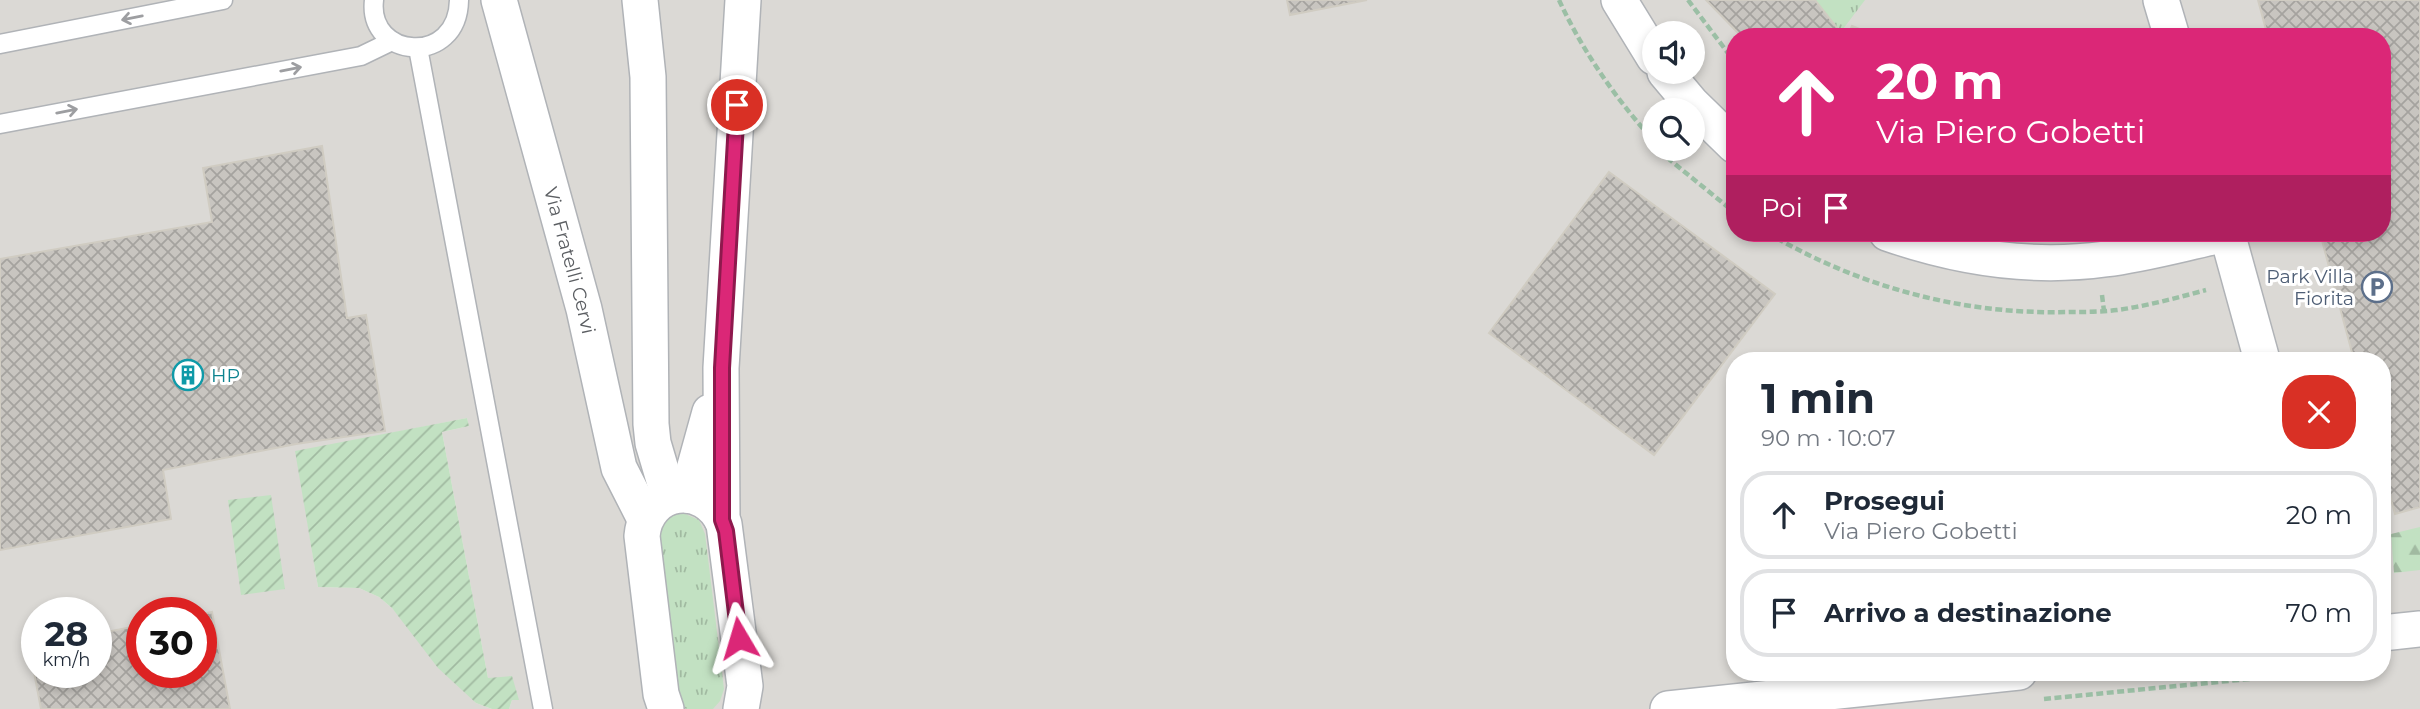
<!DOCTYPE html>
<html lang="it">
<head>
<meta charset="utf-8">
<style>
  body { margin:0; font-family:Montserrat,sans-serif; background:#f2f2f3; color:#1f2937; height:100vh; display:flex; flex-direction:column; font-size:26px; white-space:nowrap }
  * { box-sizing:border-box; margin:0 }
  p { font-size:23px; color:#747a83 }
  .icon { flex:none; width:38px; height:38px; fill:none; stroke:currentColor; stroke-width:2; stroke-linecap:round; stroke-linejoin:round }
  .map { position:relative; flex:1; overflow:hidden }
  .sheet { position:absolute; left:1726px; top:352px; width:665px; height:329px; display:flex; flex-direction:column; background:#fff; border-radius:28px; box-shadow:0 4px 10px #0003 }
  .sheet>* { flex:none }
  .top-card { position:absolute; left:1726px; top:28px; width:665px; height:214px; border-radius:28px; box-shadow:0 4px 10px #0003; background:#db2777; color:#fff; overflow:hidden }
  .buttons { position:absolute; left:1642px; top:21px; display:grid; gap:14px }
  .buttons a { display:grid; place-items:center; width:63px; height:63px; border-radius:50%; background:#fff; box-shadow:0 4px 10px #0003; font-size:35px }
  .speed { position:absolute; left:21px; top:597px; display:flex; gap:14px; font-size:35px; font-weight:700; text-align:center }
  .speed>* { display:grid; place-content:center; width:91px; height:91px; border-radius:50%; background:#fff; box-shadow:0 4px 10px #0003; line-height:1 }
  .speed small { font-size:18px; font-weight:400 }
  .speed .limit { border:10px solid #d22; background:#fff; color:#111 }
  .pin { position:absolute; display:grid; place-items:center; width:60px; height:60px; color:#fff; margin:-30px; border:4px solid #fff; border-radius:50%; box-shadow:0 2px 7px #0007 }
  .me { position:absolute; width:77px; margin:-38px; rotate:353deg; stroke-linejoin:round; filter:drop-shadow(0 0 5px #0008) }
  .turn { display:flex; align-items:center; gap:24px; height:147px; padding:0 35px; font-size:32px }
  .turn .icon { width:91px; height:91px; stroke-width:2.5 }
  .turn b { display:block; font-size:49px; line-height:60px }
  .then { display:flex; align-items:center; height:66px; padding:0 35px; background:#0003; gap:14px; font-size:26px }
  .round { display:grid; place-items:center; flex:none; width:74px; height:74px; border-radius:28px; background:#f2f2f3 }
  .head { display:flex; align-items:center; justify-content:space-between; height:119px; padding:0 35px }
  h1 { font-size:42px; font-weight:700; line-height:52px }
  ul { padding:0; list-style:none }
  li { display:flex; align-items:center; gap:21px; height:88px; margin:0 14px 10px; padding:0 21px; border:4px solid #e0e1e3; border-radius:28px }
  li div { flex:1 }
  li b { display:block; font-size:26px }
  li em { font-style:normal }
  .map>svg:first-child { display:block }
  .industrial { fill:#dbd9d5; fill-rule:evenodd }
  .grass { fill:url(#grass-tufts) }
  .forest { fill:url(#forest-firs) }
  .garden { fill:url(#garden-furrows) }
  .building { fill:url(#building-cross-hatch); stroke:#d0ccc2; stroke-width:2 }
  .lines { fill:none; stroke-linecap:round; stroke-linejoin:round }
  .lane-casing { stroke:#b0b3b7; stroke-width:21 }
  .street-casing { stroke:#b0b3b7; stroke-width:38 }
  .path { stroke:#9bbfa5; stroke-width:4.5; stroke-dasharray:7 3.5; stroke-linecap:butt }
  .lane { stroke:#fff; stroke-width:18 }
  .street { stroke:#fff; stroke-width:35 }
  .oneway { stroke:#9d9ea1 }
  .route-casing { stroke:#8e194d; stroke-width:18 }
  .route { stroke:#db2777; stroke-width:12 }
  .labels { text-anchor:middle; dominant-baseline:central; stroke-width:6; stroke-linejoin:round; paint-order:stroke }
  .street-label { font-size:19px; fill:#5b5e62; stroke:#fff }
  .service-label { font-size:19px; fill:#4e5e75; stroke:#fff; text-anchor:end }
  .culture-label { font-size:19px; fill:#0d838f; stroke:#fff; text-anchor:start }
</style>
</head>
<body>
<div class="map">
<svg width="2420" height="709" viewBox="0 0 2420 709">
  <defs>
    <pattern id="grass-tufts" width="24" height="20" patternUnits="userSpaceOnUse" patternTransform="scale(1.75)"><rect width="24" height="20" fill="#c2e1c2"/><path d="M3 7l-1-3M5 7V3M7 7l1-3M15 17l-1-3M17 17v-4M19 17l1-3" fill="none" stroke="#a1baa1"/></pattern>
    <pattern id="forest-firs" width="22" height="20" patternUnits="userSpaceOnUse" patternTransform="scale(1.75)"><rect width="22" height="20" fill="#c2e1c2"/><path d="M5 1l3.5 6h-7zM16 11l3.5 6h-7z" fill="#a1baa1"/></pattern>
    <pattern id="garden-furrows" width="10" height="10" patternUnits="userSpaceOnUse" patternTransform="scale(1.75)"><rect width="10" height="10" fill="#c2e1c2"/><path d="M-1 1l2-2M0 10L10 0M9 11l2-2" fill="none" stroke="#a1baa1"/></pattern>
    <pattern id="building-cross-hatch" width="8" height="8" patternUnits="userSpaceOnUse" patternTransform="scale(1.75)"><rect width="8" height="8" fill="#c8c5c0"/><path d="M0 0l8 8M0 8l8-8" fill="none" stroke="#a5a39f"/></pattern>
  </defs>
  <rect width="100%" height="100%" fill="#eceae3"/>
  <path class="industrial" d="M0 0H2420V709H509L512 700H518L488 678 442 432 469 426 467 418 296 452 318 587 359 588 379 597 392 608 476 703 492 709H0ZM1654 33H1692V72H1654ZM1734 37H2382V233H1734ZM1654 110H1692V149H1654ZM1734 360H2382V672H1734ZM37 612H96V672H37ZM142 612H201V672H142Z"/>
  <g class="grass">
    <polygon points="1806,0 1865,0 1837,37 1834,37"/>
    <polygon points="683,513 699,520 705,534 724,689 720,701 713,709 686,709 679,702 658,528 673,514"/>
  </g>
  <polygon class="forest" points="2420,527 2420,570 2394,573 2391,534"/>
  <g class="garden">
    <polygon points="467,418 469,426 442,432 488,678 512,676 519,700 512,700 509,709 492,709 476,703 438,668 392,608 379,597 359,588 318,587 295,451"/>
    <polygon points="271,495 285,589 241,595 228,500"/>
  </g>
  <g class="building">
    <polygon points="1287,0 1367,0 1290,15"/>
    <polygon points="1706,0 1815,0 1837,28 1827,37 1742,37"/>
    <polygon points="2258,0 2420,0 2420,507 2395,514 2382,465 2382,360 2354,360 2320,233 2382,233 2382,37 2268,37"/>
    <polygon points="1852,26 1879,37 1847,37"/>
    <polygon points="322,146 347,318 366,315 385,431 296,444 163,470 171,519 0,550 0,259 212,222 203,168"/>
    <polygon points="1609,172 1775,294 1654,455 1489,333"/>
    <polygon points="212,612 230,709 41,709 29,646 37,645 37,672 96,672 96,634 142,625 142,672 201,672 201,614"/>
  </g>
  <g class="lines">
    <g class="lane-casing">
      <g id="lane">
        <path d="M374 0C367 59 458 67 459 0"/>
        <polyline points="0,44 223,0"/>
        <polyline points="418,48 543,709"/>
        <polyline points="0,124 361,56 392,41"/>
      </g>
    </g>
    <g class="street-casing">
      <g id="street">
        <path id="s1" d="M499 0 584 309 619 468 645 519"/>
        <polyline points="640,0 648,77 651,424 653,443 669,497"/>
        <polyline points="1619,0 1654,57"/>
        <polyline points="2161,0 2172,37"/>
        <polyline points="1665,72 1691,103 1734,145"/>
        <path d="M1887 233C1956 257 2032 269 2105 259 2146 254 2187 242 2227 234"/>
        <polyline points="2227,233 2262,360"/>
        <polyline points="687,495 710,412"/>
        <polyline points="722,520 721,368 743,0"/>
        <polyline points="2382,633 2420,629"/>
        <path d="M666 709 661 694 642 536C646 488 705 480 724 524L745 686 741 709"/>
        <polyline points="1668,709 2019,672"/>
      </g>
    </g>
    <g class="path">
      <path d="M1559 0C1583 52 1616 99 1654 141"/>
      <polyline points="1688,0 1734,61"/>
      <polyline points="1661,149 1670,160 1734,212"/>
      <path d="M1768 233C1859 287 1962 315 2069 312 2085 312 2101 312 2117 310 2147 306 2176 298 2206 290"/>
      <polyline points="2102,295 2104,311"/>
      <polyline points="2044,699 2320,672"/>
    </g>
    <use href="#lane" class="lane"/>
    <use href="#street" class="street"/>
  </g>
  <defs><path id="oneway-shaft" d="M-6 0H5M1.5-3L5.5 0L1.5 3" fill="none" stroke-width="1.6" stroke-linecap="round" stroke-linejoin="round" transform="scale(1.75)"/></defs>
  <g class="oneway">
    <use href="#oneway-shaft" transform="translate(132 18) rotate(169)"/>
    <use href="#oneway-shaft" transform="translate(291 69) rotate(-11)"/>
    <use href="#oneway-shaft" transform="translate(67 111) rotate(-11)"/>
  </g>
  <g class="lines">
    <g class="route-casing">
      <polyline id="route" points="737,105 722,368 722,520 726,531 739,638"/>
    </g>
    <use href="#route" class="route"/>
  </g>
  <defs>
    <g id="parking-ring" transform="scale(1.575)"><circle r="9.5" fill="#fff" stroke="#5c6f8a" stroke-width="1.5"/><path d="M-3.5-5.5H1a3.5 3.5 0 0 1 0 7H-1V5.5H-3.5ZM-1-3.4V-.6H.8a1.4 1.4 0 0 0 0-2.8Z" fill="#5c6f8a"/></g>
    <g id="building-ring" transform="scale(1.575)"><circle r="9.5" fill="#fff" stroke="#0f9aa8" stroke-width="1.5"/><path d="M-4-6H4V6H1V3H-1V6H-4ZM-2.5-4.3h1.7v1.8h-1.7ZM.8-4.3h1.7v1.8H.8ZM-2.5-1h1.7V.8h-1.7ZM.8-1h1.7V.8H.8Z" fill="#0f9aa8"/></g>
  </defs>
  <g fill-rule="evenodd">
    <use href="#parking-ring" x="2377" y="287"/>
    <use href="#building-ring" x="188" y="375"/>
  </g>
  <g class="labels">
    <g class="street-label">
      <text stroke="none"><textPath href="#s1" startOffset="270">Via Fratelli Cervi</textPath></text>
    </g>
    <g class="service-label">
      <text x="2354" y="276">Park Villa<tspan x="2354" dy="22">Fiorita</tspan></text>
    </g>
    <g class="culture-label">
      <text x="211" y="375">HP</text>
    </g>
  </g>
</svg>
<div class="buttons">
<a><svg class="icon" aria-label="sound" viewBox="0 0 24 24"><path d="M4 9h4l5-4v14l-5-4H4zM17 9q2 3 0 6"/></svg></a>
<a><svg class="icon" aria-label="search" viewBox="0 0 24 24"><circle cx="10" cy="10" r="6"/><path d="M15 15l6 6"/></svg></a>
</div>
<div class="speed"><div>28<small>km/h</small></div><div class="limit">30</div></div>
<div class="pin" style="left:737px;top:105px;background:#d93025"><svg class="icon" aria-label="arrive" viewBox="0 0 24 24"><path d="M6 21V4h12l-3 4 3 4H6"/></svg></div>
<svg class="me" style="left:739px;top:638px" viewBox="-20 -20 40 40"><path d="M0-17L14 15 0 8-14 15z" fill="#db2777" stroke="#fff" stroke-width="4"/></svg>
<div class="top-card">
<div class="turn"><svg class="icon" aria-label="ahead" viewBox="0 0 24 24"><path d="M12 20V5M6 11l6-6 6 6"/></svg><div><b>20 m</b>Via Piero Gobetti</div></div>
<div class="then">Poi<svg class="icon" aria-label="arrive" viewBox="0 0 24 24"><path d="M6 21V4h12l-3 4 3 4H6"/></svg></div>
</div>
<section class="sheet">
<div class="head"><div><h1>1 min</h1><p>90 m · 10:07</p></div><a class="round" style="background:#d93025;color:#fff"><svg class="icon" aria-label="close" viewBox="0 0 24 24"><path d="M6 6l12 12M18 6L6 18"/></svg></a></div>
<ul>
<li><svg class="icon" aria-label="ahead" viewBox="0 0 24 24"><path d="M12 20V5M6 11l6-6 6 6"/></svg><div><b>Prosegui</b><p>Via Piero Gobetti</p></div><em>20 m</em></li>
<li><svg class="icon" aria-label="arrive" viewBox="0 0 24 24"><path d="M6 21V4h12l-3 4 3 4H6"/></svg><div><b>Arrivo a destinazione</b></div><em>70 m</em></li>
</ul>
</section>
</div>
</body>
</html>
